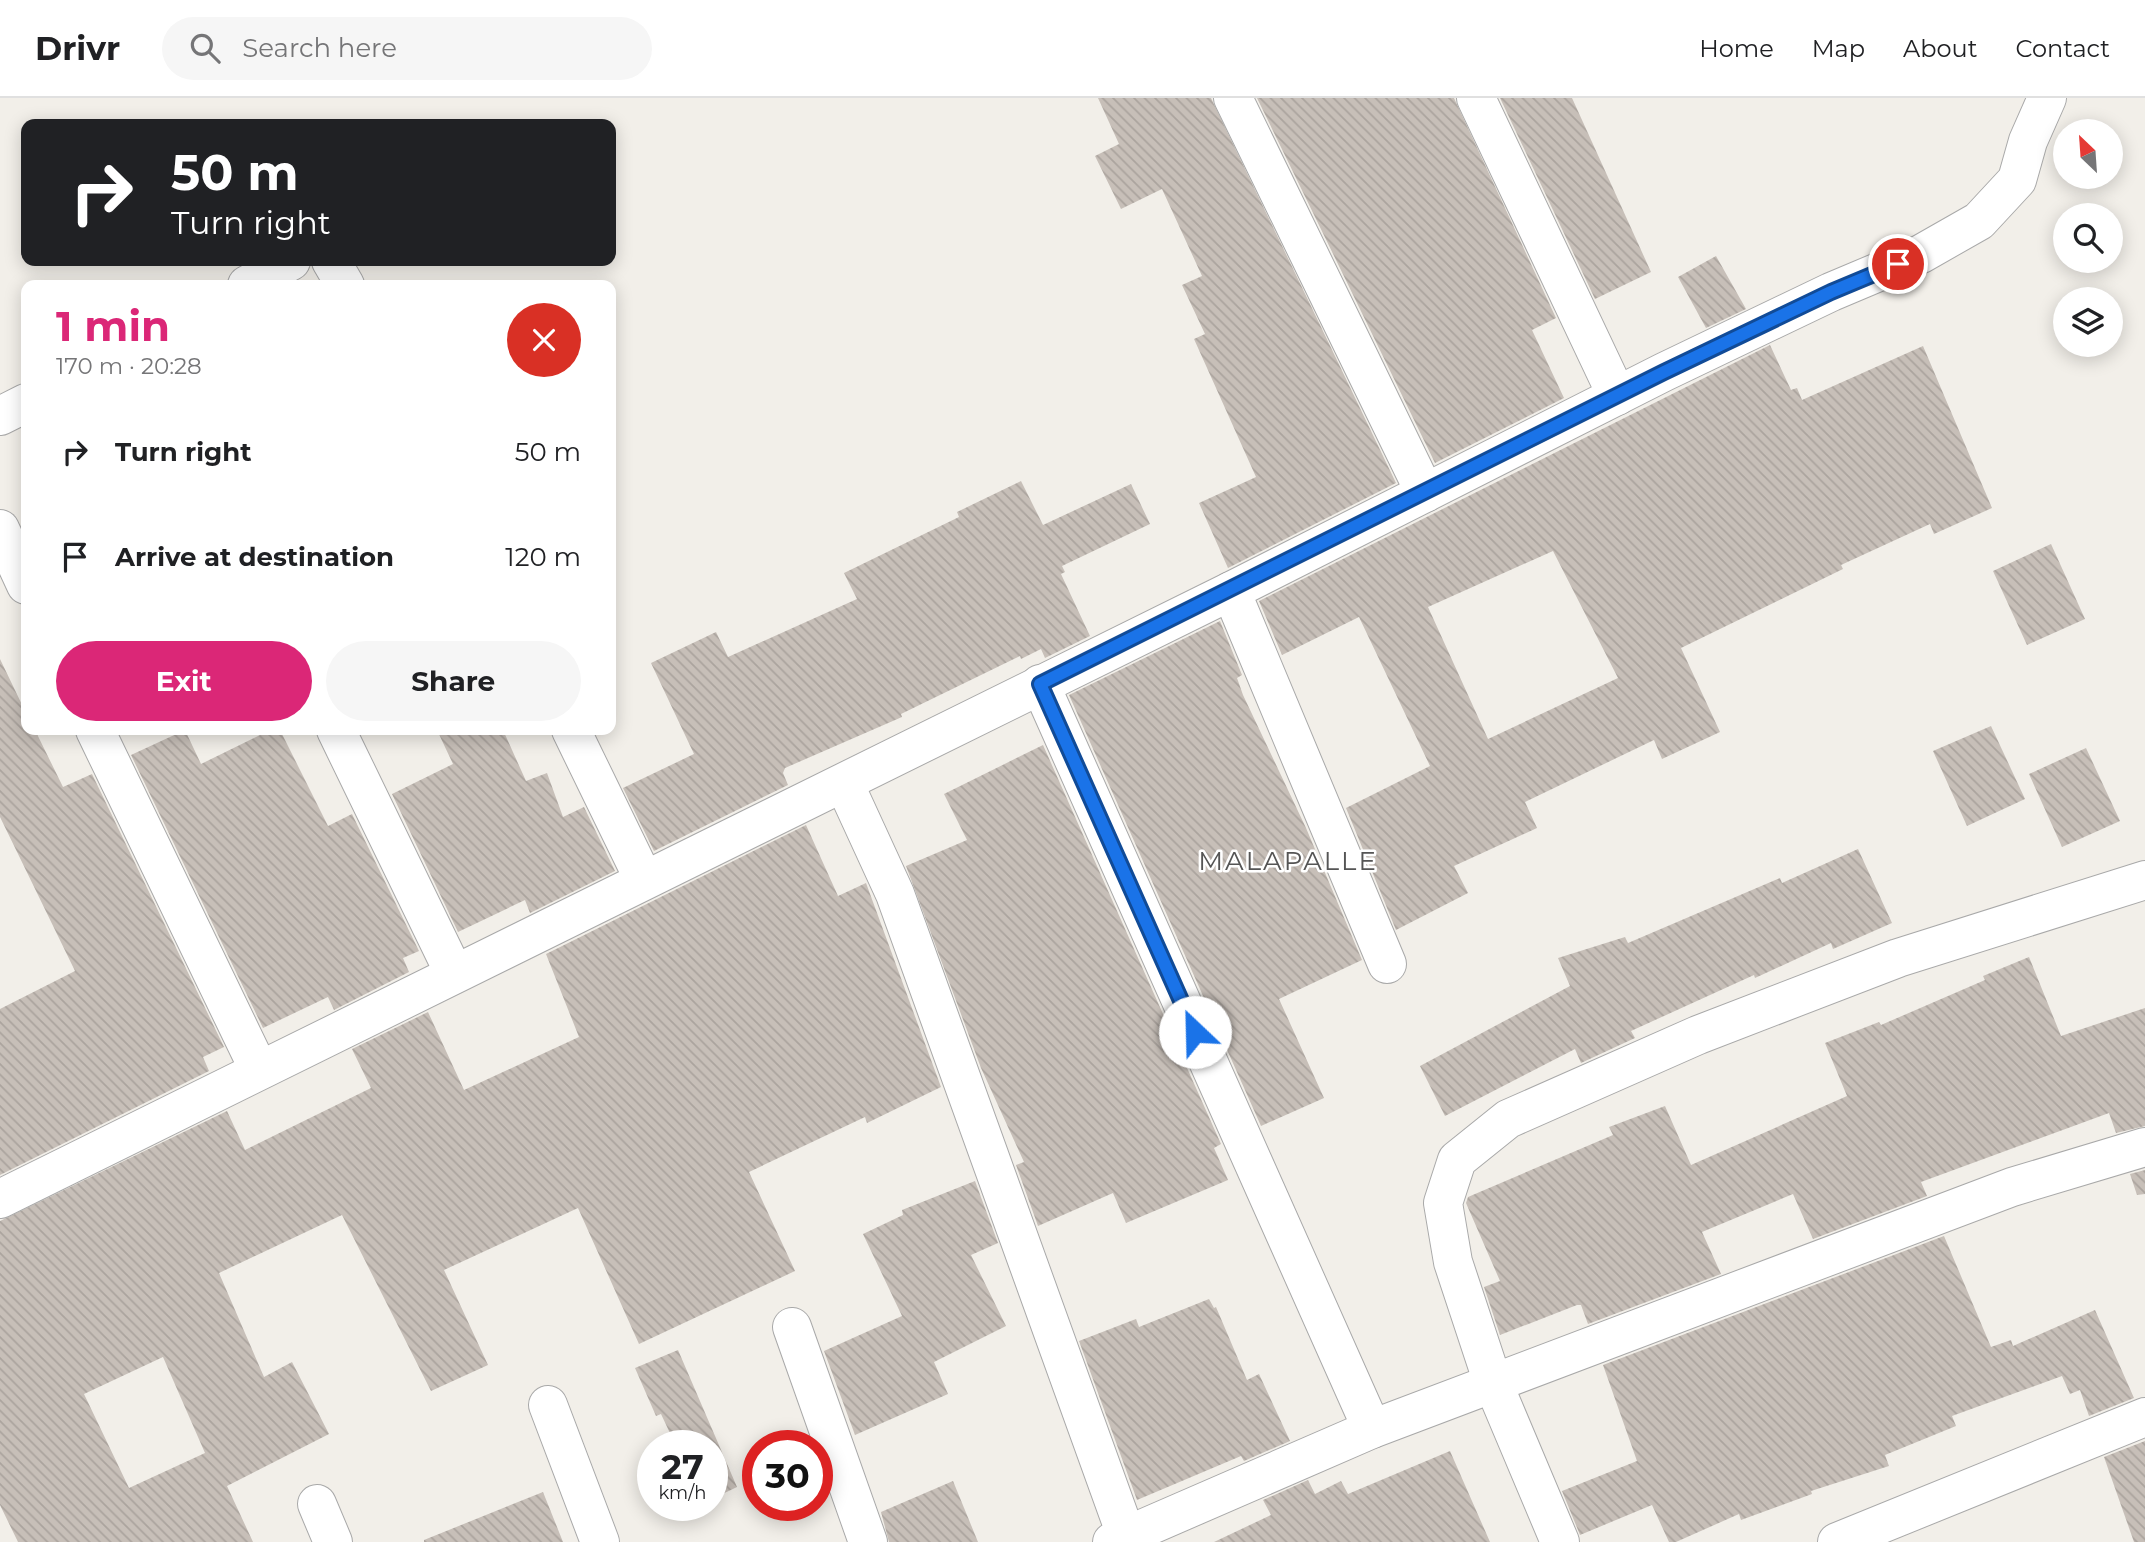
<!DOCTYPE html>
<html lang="en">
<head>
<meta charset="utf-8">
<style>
  body { margin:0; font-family:Montserrat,sans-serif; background:#f6f6f6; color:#202124; height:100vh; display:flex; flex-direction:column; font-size:26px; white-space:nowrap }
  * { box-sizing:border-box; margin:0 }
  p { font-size:23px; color:#757577 }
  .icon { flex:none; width:38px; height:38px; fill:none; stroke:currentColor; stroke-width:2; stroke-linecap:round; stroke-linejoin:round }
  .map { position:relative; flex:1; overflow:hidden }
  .details { position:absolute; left:21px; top:182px; width:595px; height:455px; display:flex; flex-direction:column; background:#fff; border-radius:14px; box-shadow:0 4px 18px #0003 }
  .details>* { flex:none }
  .hud { position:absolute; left:21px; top:21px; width:595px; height:147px; border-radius:14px; box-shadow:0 4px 18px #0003; background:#202124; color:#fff; overflow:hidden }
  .needle { width:46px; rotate:335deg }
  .fabs { position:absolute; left:2053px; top:21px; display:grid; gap:14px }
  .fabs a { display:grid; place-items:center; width:70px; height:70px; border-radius:50%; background:#fff; box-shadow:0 4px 18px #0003; font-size:35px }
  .speed { position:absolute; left:637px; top:1332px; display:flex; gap:14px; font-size:35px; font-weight:700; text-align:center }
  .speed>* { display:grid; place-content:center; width:91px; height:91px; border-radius:50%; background:#fff; box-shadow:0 4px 18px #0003; line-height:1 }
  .speed small { font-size:18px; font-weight:400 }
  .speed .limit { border:10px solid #d22; background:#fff; color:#111 }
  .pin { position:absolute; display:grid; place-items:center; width:60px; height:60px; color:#fff; margin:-30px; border:4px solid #fff; border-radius:50%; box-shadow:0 2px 7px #0007 }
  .me { position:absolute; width:77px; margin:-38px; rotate:336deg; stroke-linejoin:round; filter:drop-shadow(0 0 5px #0008) }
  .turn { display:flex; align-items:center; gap:24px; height:147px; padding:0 35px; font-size:32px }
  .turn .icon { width:91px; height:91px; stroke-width:2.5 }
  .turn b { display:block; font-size:49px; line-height:60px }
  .round { display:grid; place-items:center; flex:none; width:74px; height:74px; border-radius:37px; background:#f6f6f6 }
  .summary { display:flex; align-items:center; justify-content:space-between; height:119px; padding:0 35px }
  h1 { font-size:42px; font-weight:700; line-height:52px; color:#db2777 }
  .button { display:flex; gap:14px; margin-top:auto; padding:14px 35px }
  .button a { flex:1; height:80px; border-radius:42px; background:#db2777; color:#fff; font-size:28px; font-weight:700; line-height:80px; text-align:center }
  .button a+a { background:#f6f6f6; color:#202124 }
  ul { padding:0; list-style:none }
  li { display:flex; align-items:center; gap:21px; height:105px; padding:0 35px }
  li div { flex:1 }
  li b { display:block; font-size:26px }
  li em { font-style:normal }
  header { display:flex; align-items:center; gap:42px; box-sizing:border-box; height:98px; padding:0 35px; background:#fff; border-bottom:2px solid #e0e0e0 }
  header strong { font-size:33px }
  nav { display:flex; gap:38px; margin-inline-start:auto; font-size:24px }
  .search { width:490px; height:63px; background:#f6f6f6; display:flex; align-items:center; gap:18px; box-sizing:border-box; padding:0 24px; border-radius:38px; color:#757577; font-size:26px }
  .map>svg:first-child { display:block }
  .building { fill:url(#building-back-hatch); fill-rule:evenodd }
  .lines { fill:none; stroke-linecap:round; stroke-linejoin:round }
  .minor-casing { stroke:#a9a9a9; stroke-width:40 }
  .minor { stroke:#fff; stroke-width:38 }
  .route-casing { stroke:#114b97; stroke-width:18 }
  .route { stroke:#1a73e8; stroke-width:12 }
  .labels { text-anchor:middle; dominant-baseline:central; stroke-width:5; stroke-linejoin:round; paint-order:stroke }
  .quarter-label { font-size:26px; letter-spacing:2px; fill:#555; stroke:#fff }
</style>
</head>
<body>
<header>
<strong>Drivr</strong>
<div class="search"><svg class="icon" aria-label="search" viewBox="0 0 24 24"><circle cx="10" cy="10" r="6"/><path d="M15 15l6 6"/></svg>Search here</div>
<nav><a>Home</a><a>Map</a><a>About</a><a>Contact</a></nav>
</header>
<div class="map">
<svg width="2145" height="1444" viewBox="0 0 2145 1444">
  <defs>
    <pattern id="building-back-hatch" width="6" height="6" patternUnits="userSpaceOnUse" patternTransform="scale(1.75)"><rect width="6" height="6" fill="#c7bfb8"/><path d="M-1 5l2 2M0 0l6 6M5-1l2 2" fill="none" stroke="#aba49e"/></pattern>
  </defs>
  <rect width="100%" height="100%" fill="#f2efe9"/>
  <g class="building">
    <polygon points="1098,0 1211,0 1396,385 1228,470 1199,405 1256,379 1194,241 1205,236 1182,187 1202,178 1162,91 1121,111 1095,58 1119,46"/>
    <polygon points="1257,0 1454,0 1556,220 1532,232 1564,300 1435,365"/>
    <polygon points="1500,0 1572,0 1651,174 1595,201"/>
    <polygon points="1716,158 1746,211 1706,230 1678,179"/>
    <path d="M1770 247 1791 292 1797 290 1802 302 1923 248 1992 410 1934 436 1930 426 1841 467 1843 471 1681 550 1720 634 1662 661 1654 642 1525 704 1537 730 1454 768 1468 795 1396 832 1346 710 1430 668 1359 519 1282 557 1259 503ZM1553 453 1618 580 1488 641 1428 509Z"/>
    <polygon points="1021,383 1043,427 1131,386 1150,426 1062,468 1065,474 1061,476 1090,538 1045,560 1041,551 1021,561 1020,558 901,616 902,619 785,670 783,675 788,687 654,753 623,690 694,656 651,565 716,534 728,559 857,501 844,475 959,419 957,414"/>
    <polygon points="2051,446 2085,521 2027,547 1993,473"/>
    <polygon points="1220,523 1242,577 1237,580 1243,597 1306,730 1362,862 1279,901 1324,1000 1261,1028 1069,597"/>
    <polygon points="0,561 26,615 26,632 35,632 63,689 92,676 224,949 203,959 209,973 0,1077 0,911 75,873 0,719"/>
    <polygon points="1991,628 2025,701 1967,728 1933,653"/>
    <polygon points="185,632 201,666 270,632 280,632 328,728 352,716 419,853 403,860 409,874 334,912 328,899 263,930 131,657"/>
    <polygon points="437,632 503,632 526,683 547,675 563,719 584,709 615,773 530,815 525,802 458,834 392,696 453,666"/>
    <polygon points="1043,647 1221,1046 1214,1050 1228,1082 1126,1125 1113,1095 1038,1128 1016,1067 1024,1064 981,970 906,768 967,742 944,696"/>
    <polygon points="2086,650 2120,723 2062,749 2029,676"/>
    <path d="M806 727 838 798 866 785 941 989 867 1025 865 1019 749 1074 795 1173 639 1246 578 1110 444 1172 488 1267 431 1293 342 1117 219 1175 264 1279 292 1264 329 1336 227 1388 253 1444H18L0 1407V1123L227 1013 245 1052 371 990 352 951 428 914 464 992 579 939 546 856ZM163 1259 205 1355 129 1390 84 1296Z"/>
    <polygon points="1858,751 1892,825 1833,851 1831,845 1755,880 1754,877 1631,933 1635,940 1581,965 1575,951 1445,1018 1420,968 1570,888 1558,860 1625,839 1628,845 1780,780 1782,785"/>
    <polygon points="2029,859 2061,938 2145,910 2145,1028 2116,1035 2109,1015 1921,1084 1927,1098 1813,1141 1793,1096 1702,1134 1721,1176 1588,1226 1581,1207 1577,1207 1500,1237 1484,1189 1500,1183 1466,1105 1468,1099 1613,1037 1609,1029 1665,1008 1691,1067 1847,998 1825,945 1879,924 1881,927 1985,882 1983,878"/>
    <polygon points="2145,1072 2145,1096 2137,1097 2130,1076"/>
    <polygon points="975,1083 998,1145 971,1157 1006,1228 934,1264 948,1296 855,1337 824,1253 902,1218 863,1136 903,1117 902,1112"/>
    <polygon points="1944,1138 1991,1249 2011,1242 2013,1248 2095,1212 2134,1300 2089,1318 2080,1292 2070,1296 2062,1278 1952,1318 1956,1328 1885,1357 1889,1368 1811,1393 1812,1396 1741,1422 1739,1416 1676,1444 1669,1444 1652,1407 1580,1437 1562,1393 1637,1363 1603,1267"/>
    <polygon points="1209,1201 1214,1210 1216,1209 1247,1282 1259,1276 1290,1343 1244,1363 1241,1358 1137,1402 1079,1243 1136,1221 1139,1229"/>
    <polygon points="678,1252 737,1389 712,1401 712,1348 676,1348 661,1316 656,1318 635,1270"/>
    <polygon points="2145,1343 2145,1444 2134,1444 2104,1359"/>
    <polygon points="1450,1353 1490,1444 1214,1444 1271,1417 1263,1402 1308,1382 1315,1396 1341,1383 1348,1396"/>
    <polygon points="953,1383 978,1444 889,1444 881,1414"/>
    <polygon points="543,1394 563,1444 424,1444 424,1442"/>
  </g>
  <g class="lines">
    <g class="minor-casing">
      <g id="minor">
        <polyline points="1233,0 1425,395"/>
        <polyline points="1476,0 1617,298"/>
        <polyline points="331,163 345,187"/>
        <polyline points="247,187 291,163"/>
        <polyline points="0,318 26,305"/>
        <polyline points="0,431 26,487"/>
        <polyline points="1231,493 1387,866"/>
        <polyline points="1040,586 1372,1331"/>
        <polyline points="95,632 259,972"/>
        <polyline points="336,632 454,875"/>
        <polyline points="571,632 644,782"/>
        <polyline points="844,685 895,796 1126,1437"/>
        <polyline points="0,1101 1231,493 1664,274 1831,194 1921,156 1979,123 2017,82 2028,43 2047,0"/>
        <polyline points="792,1229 868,1444"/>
        <polyline points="548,1307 600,1444"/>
        <polyline points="317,1406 333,1444"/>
        <polyline points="1112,1444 1372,1331 2012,1089 2145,1049"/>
        <polyline points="1560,1444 1493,1285 1453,1164 1443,1105 1457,1062 1508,1021 1698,937 1898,860 2145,782"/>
        <polyline points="1837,1444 2145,1319"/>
      </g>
    </g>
    <use href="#minor" class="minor"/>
  </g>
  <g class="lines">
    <g class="route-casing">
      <polyline id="route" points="1195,934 1040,586 1664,274 1831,194 1898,166"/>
    </g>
    <use href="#route" class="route"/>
  </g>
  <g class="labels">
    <g class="quarter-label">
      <text x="1288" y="763">MALAPALLE</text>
    </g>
  </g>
</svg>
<div class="fabs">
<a><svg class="needle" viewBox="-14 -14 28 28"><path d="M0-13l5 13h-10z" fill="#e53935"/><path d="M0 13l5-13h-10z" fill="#757577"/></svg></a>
<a><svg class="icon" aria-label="search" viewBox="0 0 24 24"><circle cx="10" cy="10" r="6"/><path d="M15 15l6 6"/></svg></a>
<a><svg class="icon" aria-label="layers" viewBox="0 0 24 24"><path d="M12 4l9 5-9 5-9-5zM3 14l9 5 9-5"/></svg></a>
</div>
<div class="speed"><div>27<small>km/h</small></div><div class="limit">30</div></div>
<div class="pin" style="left:1898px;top:166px;background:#d93025"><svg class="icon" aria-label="arrive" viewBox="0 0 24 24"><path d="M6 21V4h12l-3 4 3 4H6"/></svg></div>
<svg class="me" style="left:1195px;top:934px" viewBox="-20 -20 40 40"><circle r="19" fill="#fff"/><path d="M0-13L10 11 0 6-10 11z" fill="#1a73e8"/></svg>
<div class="hud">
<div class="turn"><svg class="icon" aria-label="right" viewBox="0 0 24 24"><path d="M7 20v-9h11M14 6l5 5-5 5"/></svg><div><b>50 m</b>Turn right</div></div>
</div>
<section class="details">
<div class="summary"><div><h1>1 min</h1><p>170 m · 20:28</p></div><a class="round" style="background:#d93025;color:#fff"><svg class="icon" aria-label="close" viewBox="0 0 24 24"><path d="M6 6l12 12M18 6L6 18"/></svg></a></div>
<ul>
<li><svg class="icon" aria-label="right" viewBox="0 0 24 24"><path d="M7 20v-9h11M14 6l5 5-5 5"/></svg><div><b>Turn right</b></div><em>50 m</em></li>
<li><svg class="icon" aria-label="arrive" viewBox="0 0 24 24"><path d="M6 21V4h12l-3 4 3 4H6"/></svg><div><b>Arrive at destination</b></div><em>120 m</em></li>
</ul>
<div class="button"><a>Exit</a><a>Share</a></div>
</section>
</div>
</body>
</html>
